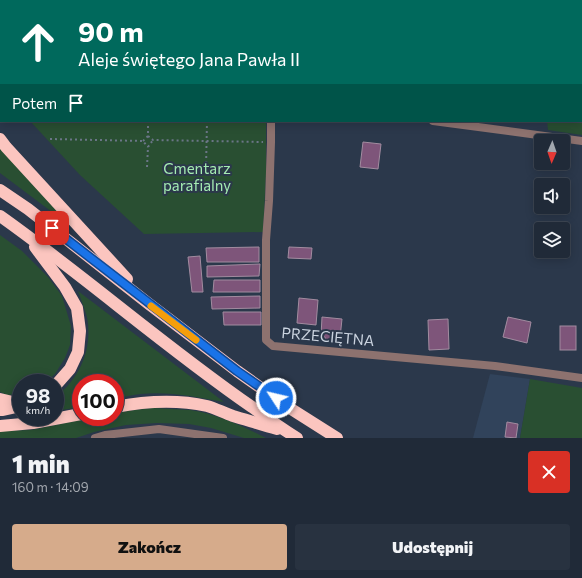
<!DOCTYPE html>
<html lang="pl">
<head>
<meta charset="utf-8">
<style>
  body { margin:0; font-family:Commissioner,sans-serif; background:#283240; color:#f1f3f6; height:100vh; display:flex; flex-direction:column; font-size:15px; white-space:nowrap }
  * { box-sizing:border-box; margin:0 }
  p { font-size:13px; color:#a2a7ae }
  .icon { flex:none; width:22px; height:22px; fill:none; stroke:currentColor; stroke-width:2; stroke-linecap:round; stroke-linejoin:round }
  .map { position:relative; height:438px; overflow:hidden }
  .panel { display:flex; flex-direction:column; background:#202a38; flex:1 }
  .panel>* { flex:none }
  .top-card { position:absolute; left:0px; top:0px; width:582px; height:122px; box-shadow:0 2px 10px #0003,0 0 0 1px #3d4653; background:#00695c; color:#fff; overflow:hidden }
  .needle { width:26px; rotate:182deg }
  .tools { position:absolute; left:534px; top:134px; display:grid; gap:8px }
  .tools a { display:grid; place-items:center; width:36px; height:36px; border-radius:4px; background:#202a38; box-shadow:0 2px 10px #0003,0 0 0 1px #3d4653; font-size:20px }
  .speed { position:absolute; left:12px; top:374px; display:flex; gap:8px; font-size:20px; font-weight:700; text-align:center }
  .speed>* { display:grid; place-content:center; width:52px; height:52px; border-radius:50%; background:#202a38; box-shadow:0 2px 10px #0003,0 0 0 1px #3d4653; line-height:1 }
  .speed small { font-size:10px; font-weight:400 }
  .speed .limit { border:6px solid #d22; background:#fff; color:#111 }
  .pin { position:absolute; display:grid; place-items:center; width:34px; height:34px; color:#fff; margin:-17px; border-radius:8px; box-shadow:0 2px 6px #0006 }
  .me { position:absolute; width:44px; margin:-22px; rotate:305deg; stroke-linejoin:round; filter:drop-shadow(0 0 3px #0008) }
  .turn { display:flex; align-items:center; gap:14px; height:84px; padding:0 12px; font-size:18px }
  .turn .icon { width:52px; height:52px; stroke-width:2.5 }
  .turn b { display:block; font-size:28px; line-height:34px }
  .then { display:flex; align-items:center; height:38px; padding:0 12px; background:#0003; gap:8px; font-size:15px }
  .round { display:grid; place-items:center; flex:none; width:42px; height:42px; border-radius:4px; background:#283240 }
  .overview { display:flex; align-items:center; justify-content:space-between; height:68px; padding:0 12px }
  h1 { font-size:24px; font-weight:800; line-height:30px }
  .button { display:flex; gap:8px; margin-top:auto; padding:8px 12px }
  .button a { flex:1; height:46px; border-radius:4px; background:#d6ab8b; color:#111; font-size:16px; font-weight:800; line-height:46px; text-align:center }
  .button a+a { background:#283240; color:#f1f3f6 }
  .map>svg:first-child { display:block }
  .built { fill:#31435b }
  .green { fill:#294f32 }
  .building { fill:#7e557a; stroke:#a28ca0 }
  .lines { fill:none; stroke-linecap:round; stroke-linejoin:round }
  .path { stroke:#6b7687; stroke-width:2; stroke-dasharray:2 3; stroke-linecap:butt }
  .service { stroke:#8d726f; stroke-width:5.5 }
  .minor { stroke:#8d726f; stroke-width:8 }
  .motorway { stroke:#fbc5bf; stroke-width:12 }
  .route-casing { stroke:#114b97; stroke-width:10 }
  .route { stroke:#1a73e8; stroke-width:7 }
  .slow { stroke:#f59e0b; stroke-width:7 }
  .labels { text-anchor:middle; dominant-baseline:central; stroke-width:4; stroke-linejoin:round; paint-order:stroke }
  .park-label { font-size:15px; fill:#a5ecb2; stroke:#2b384b }
  .street-label { font-size:15px; fill:#cad3df; stroke:#2b384b }
</style>
</head>
<body>
<div class="map">
<svg width="582" height="438" viewBox="0 0 582 438">
  <rect width="100%" height="100%" fill="#2b384b"/>
  <polygon class="built" points="490,374 530,379 520,438 473,438"/>
  <g class="green">
    <polygon points="581,82 582,83 582,135 548,130 547,121 581,121"/>
    <polygon points="30,121 266,121 266,173 263,232 144,234 80,175"/>
    <polygon points="0,148 24,175 72,227 0,173"/>
    <polygon points="0,235 22,251 48,277 62,296 71,326 70,345 65,358 55,374 45,383 21,383 21,394 7,395 0,392"/>
    <path d="M78 291 224 402C196 397 168 391 140 394 131 395 123 397 115 399V383H81V407L55 411V398C78 379 91 354 88 324 88 316 81 300 78 291Z"/>
    <polygon points="530,379 582,388 582,438 520,438"/>
    <path d="M153 408C165 409 178 409 190 410 217 414 242 426 266 438H244L211 428 189 424 157 423 126 425 94 432 76 438H0V431L31 430 95 417H115V413L135 410Z"/>
  </g>
  <g class="building">
    <polygon points="363,142 381,144 378,169 360,167"/>
    <polygon points="259,247 259,262 207,262 206,248"/>
    <polygon points="289,247 312,248 311,259 288,258"/>
    <polygon points="200,256 203,292 192,292 188,257"/>
    <polygon points="260,264 259,276 207,277 207,266"/>
    <polygon points="214,280 260,280 260,292 213,292"/>
    <polygon points="260,296 260,308 212,309 211,297"/>
    <polygon points="299,298 318,300 316,325 297,323"/>
    <polygon points="223,312 261,312 261,325 224,325"/>
    <polygon points="322,317 342,319 340,338 333,338 333,342 325,341 325,337 321,336"/>
    <polygon points="508,317 531,322 527,343 503,337"/>
    <polygon points="448,319 449,349 429,350 428,320"/>
    <rect x="560" y="326" width="16" height="24"/>
    <polygon points="507,422 518,424 516,438 505,437"/>
  </g>
  <g class="lines">
    <g class="path">
      <polyline points="148,136 153,140 263,142"/>
      <polyline points="50,139 143,141 148,147"/>
      <polyline points="143,141 148,136 148,121"/>
      <polyline points="147,167 148,147 153,140"/>
      <polyline points="206,168 207,121"/>
    </g>
    <polyline class="service" points="44,0 44,1"/>
    <g class="minor">
      <polyline points="267,0 267,1"/>
      <polyline points="523,0 531,1"/>
      <polyline points="581,7 582,8"/>
      <polyline points="271,121 271,142 269,201 266,240 266,340 273,346 495,366 582,378"/>
      <polyline points="433,121 582,141"/>
      <polyline points="95,438 105,435 159,429 223,438"/>
    </g>
    <g class="motorway">
      <polyline points="0,139 6,147 127,279"/>
      <polyline points="0,190 28,209 149,304 237,371 288,407 337,438"/>
      <path d="M0 216C86 277 165 347 252 407 267 418 281 428 297 438"/>
      <polyline points="35,247 65,287 77,308 80,331 78,352 70,369 55,386"/>
      <polyline points="0,399 21,404"/>
      <path d="M115 407C146 401 176 399 207 406 215 408 224 413 233 416 247 420 262 425 277 429"/>
      <polyline points="0,410 3,410 21,406"/>
      <polyline points="0,426 33,423 81,414"/>
    </g>
  </g>
  <g class="lines">
    <g class="route-casing">
      <polyline id="route" points="52,228 237,371 276,398"/>
    </g>
    <use href="#route" class="route"/>
    <polyline class="slow" points="151,306 196,340"/>
  </g>
  <g class="labels">
    <g class="park-label">
      <text x="197" y="168">Cmentarz<tspan x="197" dy="17">parafialny</tspan></text>
    </g>
    <g class="street-label">
      <text transform="translate(328 336) rotate(5)">PRZECIĘTNA</text>
    </g>
  </g>
</svg>
<div class="tools">
<a><svg class="needle" viewBox="-14 -14 28 28"><path d="M0-13l5 13h-10z" fill="#e53935"/><path d="M0 13l5-13h-10z" fill="#a2a7ae"/></svg></a>
<a><svg class="icon" aria-label="sound" viewBox="0 0 24 24"><path d="M4 9h4l5-4v14l-5-4H4zM17 9q2 3 0 6"/></svg></a>
<a><svg class="icon" aria-label="layers" viewBox="0 0 24 24"><path d="M12 4l9 5-9 5-9-5zM3 14l9 5 9-5"/></svg></a>
</div>
<div class="speed"><div>98<small>km/h</small></div><div class="limit">100</div></div>
<div class="pin" style="left:52px;top:228px;background:#d93025"><svg class="icon" aria-label="arrive" viewBox="0 0 24 24"><path d="M6 21V4h12l-3 4 3 4H6"/></svg></div>
<svg class="me" style="left:276px;top:398px" viewBox="-20 -20 40 40"><circle r="17" fill="#1a73e8" stroke="#fff" stroke-width="3"/><path d="M0-11L8 9 0 5-8 9z" fill="#fff"/></svg>
<div class="top-card">
<div class="turn"><svg class="icon" aria-label="ahead" viewBox="0 0 24 24"><path d="M12 20V5M6 11l6-6 6 6"/></svg><div><b>90 m</b>Aleje świętego Jana Pawła II</div></div>
<div class="then">Potem<svg class="icon" aria-label="arrive" viewBox="0 0 24 24"><path d="M6 21V4h12l-3 4 3 4H6"/></svg></div>
</div>
</div>
<section class="panel">
<div class="overview"><div><h1>1 min</h1><p>160 m · 14:09</p></div><a class="round" style="background:#d93025;color:#fff"><svg class="icon" aria-label="close" viewBox="0 0 24 24"><path d="M6 6l12 12M18 6L6 18"/></svg></a></div>
<div class="button"><a>Zakończ</a><a>Udostępnij</a></div>
</section>
</body>
</html>
